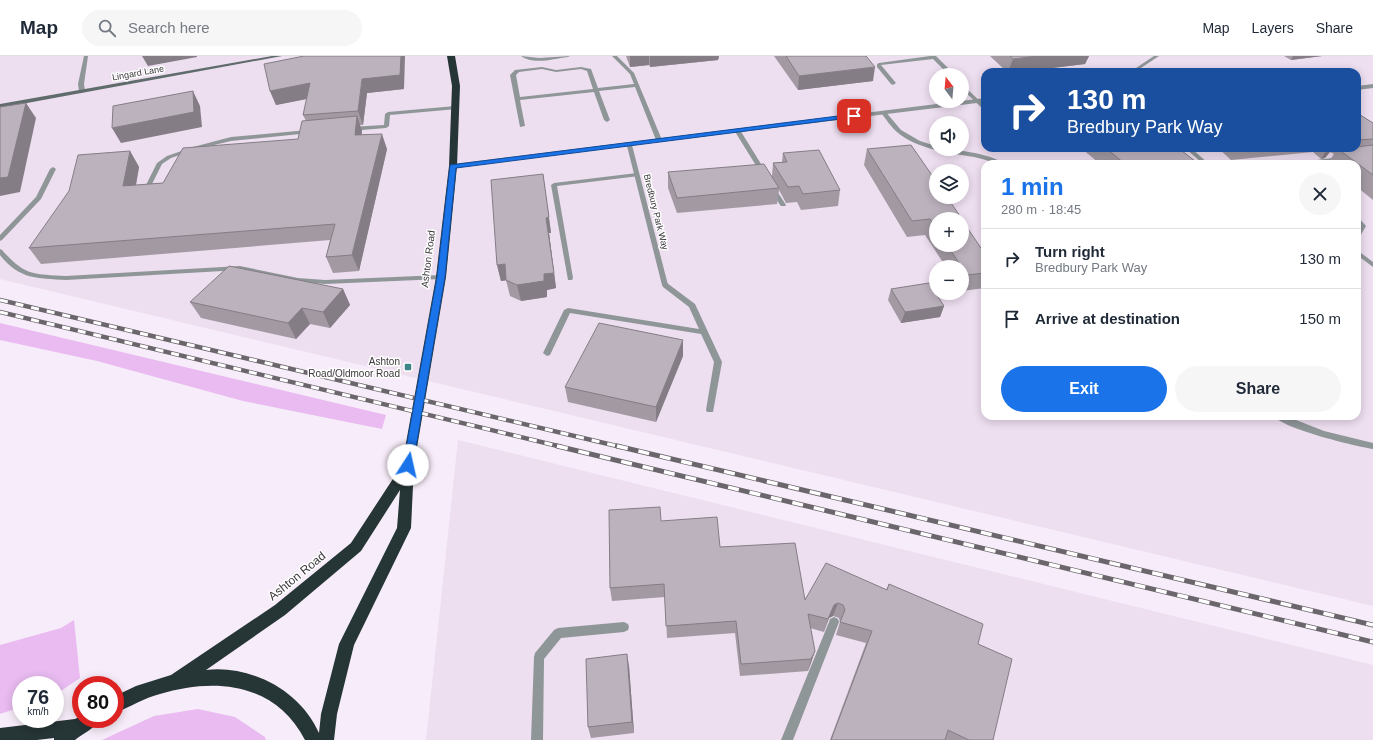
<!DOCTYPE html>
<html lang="en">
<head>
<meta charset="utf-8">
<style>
  body { margin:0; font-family:Helvetica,sans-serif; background:#f6f6f7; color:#1f2937; height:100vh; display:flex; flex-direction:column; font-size:15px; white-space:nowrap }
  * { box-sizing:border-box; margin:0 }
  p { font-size:13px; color:#747a83 }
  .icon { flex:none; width:22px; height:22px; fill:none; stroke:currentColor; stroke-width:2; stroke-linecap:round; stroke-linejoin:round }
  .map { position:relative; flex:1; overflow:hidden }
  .details { position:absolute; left:981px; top:104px; width:380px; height:260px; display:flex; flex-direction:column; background:#fff; border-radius:12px; box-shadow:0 2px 10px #0003 }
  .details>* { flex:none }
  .banner { position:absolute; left:981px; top:12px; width:380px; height:84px; border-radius:12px; box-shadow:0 2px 10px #0003; background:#1a4fa0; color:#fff; overflow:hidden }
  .needle { width:26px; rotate:344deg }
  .fabs { position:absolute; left:929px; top:12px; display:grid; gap:8px }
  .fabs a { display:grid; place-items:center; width:40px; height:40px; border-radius:50%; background:#fff; box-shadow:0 2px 10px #0003; font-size:20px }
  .speed { position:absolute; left:12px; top:620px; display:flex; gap:8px; font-size:20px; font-weight:700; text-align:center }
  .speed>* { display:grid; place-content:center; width:52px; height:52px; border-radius:50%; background:#fff; box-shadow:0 2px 10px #0003; line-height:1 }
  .speed small { font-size:10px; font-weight:400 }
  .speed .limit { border:6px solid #d22; background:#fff; color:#111 }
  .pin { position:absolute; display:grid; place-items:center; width:34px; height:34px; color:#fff; margin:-17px; border-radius:8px; box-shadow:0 2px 6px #0006 }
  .me { position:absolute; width:44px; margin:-22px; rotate:10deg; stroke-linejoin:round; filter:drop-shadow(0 0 3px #0008) }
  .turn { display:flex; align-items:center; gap:14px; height:84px; padding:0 20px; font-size:18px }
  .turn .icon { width:52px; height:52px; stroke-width:2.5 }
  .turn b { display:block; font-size:28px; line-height:34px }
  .round { display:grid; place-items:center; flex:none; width:42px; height:42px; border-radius:21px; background:#f6f6f7 }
  .summary { display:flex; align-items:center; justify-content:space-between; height:68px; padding:0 20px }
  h1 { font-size:24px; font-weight:700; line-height:30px; color:#1a73e8 }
  .cta { display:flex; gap:8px; margin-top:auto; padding:8px 20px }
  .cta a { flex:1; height:46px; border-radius:24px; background:#1a73e8; color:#fff; font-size:16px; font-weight:700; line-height:46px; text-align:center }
  .cta a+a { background:#f6f6f7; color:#1f2937 }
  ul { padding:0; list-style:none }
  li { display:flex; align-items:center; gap:12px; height:60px; padding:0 20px; border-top:1px solid #e0e1e3 }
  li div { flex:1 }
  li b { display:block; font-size:15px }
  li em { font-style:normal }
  header { display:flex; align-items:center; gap:24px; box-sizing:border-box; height:56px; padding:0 20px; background:#fff; border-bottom:1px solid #e0e1e3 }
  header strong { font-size:19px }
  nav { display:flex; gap:22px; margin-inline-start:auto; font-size:14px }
  .search { width:280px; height:36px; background:#f6f6f7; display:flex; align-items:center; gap:10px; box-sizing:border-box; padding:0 14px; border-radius:22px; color:#747a83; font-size:15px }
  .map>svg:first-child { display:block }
  .built { fill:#eddef0; fill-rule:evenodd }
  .green { fill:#e9bbf1 }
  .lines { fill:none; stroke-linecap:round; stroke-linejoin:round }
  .lane { fill:#8f9697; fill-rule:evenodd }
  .street { fill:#8f9697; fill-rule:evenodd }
  .secondary { fill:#606c6c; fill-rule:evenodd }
  .highway { fill:#263536; fill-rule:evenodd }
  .rail-far1-casing { stroke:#6b666c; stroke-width:4.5 }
  .rail-casing { stroke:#6b666c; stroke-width:5 }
  .rail-far1 { stroke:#fefefe; stroke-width:3; stroke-dasharray:8; stroke-linecap:butt }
  .rail { stroke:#fefefe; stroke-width:3.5; stroke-dasharray:11; stroke-linecap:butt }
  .wall { fill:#a299a3 }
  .shaded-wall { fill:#847d85 }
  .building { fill:#bcb2be; stroke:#847d85 }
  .route { fill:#1a73e8; stroke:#114b97 }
  .poi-dot { fill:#3d8588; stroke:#fefefe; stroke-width:1.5 }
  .labels { text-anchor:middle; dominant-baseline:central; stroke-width:3; stroke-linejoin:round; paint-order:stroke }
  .far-street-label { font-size:9px; fill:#3c383c; stroke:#fefefe }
  .street-label { font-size:10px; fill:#3c383c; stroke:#fefefe }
  .poi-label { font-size:10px; fill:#3c383c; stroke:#fefefe; text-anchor:end }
  .near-street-label { font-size:12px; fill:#3c383c; stroke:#fefefe }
</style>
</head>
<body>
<header>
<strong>Map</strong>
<div class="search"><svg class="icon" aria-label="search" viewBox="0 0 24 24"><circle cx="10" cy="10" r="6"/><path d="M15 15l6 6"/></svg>Search here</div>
<nav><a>Map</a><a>Layers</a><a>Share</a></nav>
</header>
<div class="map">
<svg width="1373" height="684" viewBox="0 0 1373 684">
  <rect width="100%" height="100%" fill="#f7ecf9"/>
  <g class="built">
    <path d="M0 0H1373V550L0 223ZM985 16H1357V92H985ZM936 19H962V45H936ZM936 67H962V93H936ZM985 108H1357V360H985ZM936 115H962V141H936ZM936 163H962V189H936ZM936 211H962V237H936Z"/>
    <polygon points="458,384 1373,609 1373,684 426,684"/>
  </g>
  <g class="green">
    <polygon points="0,267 386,359 382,373 243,345 97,305 0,284"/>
    <polygon points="74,564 80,622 55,639 55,629 21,629 21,651 0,658 0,589 61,572"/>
    <polygon points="198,653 235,661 265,681 266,684 102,684 154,660"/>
  </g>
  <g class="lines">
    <g class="lane">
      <polygon points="84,0 88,0 84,28 85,35 82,37 79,35 78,28"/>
      <path d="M521 0 539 2 570 0 568 1C553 3 533 9 521 0Z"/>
      <path d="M612 0H617L634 17 662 84 661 85 656 84 635 31 599 35 610 64 607 66 604 64 594 36 520 44 525 70 520 71 510 19 515 14 542 11 556 14 581 11 591 13 598 32 634 28 630 18ZM542 13 556 16 581 13 587 15 593 33 520 41 516 19 519 16Z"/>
      <polygon points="930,0 936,0 955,19 949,19 933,3 881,9 896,27 893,29 891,28 877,11 877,8 879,7"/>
      <polygon points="962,28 985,50 985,55 962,33"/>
      <polygon points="1373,28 1373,32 1357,34 1357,30"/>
      <polygon points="455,50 457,51 457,53 390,59 389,70 386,72 350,75 347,73 350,71 384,69 385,58 388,56"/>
      <path d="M881 55H885L901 74 920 85 936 90V93C953 93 991 97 1004 108 994 108 985 103 974 101 950 97 916 93 897 76 891 71 886 63 881 57Z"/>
      <polygon points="735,73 740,74 766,116 765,117 763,118 760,116 734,74"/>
      <polygon points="308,74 311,76 310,77 231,85 197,93 171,102 162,108 147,138 143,138 142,137 157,107 167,100 193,91 231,81"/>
      <polygon points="1185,92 1191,92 1209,108 1203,108"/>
      <polygon points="1340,101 1343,103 1342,104 1309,108 1317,104"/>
      <polygon points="53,111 56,113 41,143 2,184 0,185 0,179 36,141 50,113"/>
      <polygon points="637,117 639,118 639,120 557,130 573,222 572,224 568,224 551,129 554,127"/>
      <polygon points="773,131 775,132 786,149 785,150 781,150 780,149 770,133"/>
      <polygon points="1357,161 1359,162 1366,170 1359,182 1357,183 1357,175 1360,170 1357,167"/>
      <path d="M0 193 2 194C25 220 33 218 66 220L240 210 298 222 325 224 441 219 444 221 441 223 325 228 298 226 240 214 66 224C37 222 20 224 0 199Z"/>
      <polygon points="1357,194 1373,206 1373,211 1357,199"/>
      <polygon points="663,227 667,227 695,248 722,306 713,356 707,356 706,354 714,306 701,278 570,257 550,299 547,300 543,297 564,254 568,252 699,273 689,251 663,231 662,229"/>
      <path d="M1274 360H1286L1324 375 1373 387V393C1355 390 1283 373 1274 360Z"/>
      <polygon points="834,561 838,563 839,566 793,684 781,684 829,566 830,563"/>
      <polygon points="624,566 628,568 629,571 628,574 624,576 561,582 544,603 543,684 531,684 534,601 535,597 554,574 558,572"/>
    </g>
    <g class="street">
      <polygon points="1154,0 1159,0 1135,16 1130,16"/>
      <polygon points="985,42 985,46 632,89 668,229 665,231 662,229 627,90 453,112 450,110 453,108"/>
    </g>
    <polygon class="secondary" points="272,0 282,0 0,52 0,48"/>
    <g class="highway">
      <path d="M447 0H455L460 30 457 110 446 221 414 409 411 472 354 589 337 658 334 684H305C276 627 215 621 160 638 144 642 130 651 115 657V640L136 630 171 619 275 549 351 487 402 409 436 221 449 110 452 30ZM400 434 397 472 339 588 321 658 319 677C300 634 251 609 206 614L285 559 361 495Z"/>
      <path d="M81 660V663H99C95 673 83 677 75 684H54V682L37 684H0V672L75 663Z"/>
    </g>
    <g class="rail-far1-casing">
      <g id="rail-far1">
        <polyline points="0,244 621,391"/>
        <polyline points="0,256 562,391"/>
      </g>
    </g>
    <g class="rail-casing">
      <g id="rail">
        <polyline points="557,390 1373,586"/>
        <polyline points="617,390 1373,569"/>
      </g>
    </g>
    <use href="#rail-far1" class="rail-far1"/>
    <use href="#rail" class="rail"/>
  </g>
  <g class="wall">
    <polygon points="626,0 719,0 718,4 650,11 649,9 630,11"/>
    <polygon points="774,0 866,0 873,25 798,34"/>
    <polygon points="990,0 1089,0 1085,8 1019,16 1007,16"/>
    <polygon points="1284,0 1322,0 1291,4"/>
    <polygon points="404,33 367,37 363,69 360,69 362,75 362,79 387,93 359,215 333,217 326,201 330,184 41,208 29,192 130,95 139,111 136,129 163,127 298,83 306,65 303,59 307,43 276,49 270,35"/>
    <polygon points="1357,57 1373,67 1373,144 1357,131 1357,108 1327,108 1334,98 1330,96 1325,102 1321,103 1313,96 1231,104 1218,92 1357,92"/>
    <polygon points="1081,92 1178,92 1199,108 1100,108"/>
    <polygon points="867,93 936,163 936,189 962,189 985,198 985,232 962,235 962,211 946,211 925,179 907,181 864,109"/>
    <polygon points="783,97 840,134 838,150 801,154 797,146 786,147 779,134 777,148 677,157 668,132 668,116 772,120 773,107 782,106"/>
    <polygon points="543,118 551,177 549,177 556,232 547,234 547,241 521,245 510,240 506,224 501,225 497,209"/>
    <polygon points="343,233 350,249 330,272 310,268 296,283 201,262 190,246"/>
    <polygon points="891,233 944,250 940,261 901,267 888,244"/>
    <polygon points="683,284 683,300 656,366 568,346 565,331"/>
    <polygon points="661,465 720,491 805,544 886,534 889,528 978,588 993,684 830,684 866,587 836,579 840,566 839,562 833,560 829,562 824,576 810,572 815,595 808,615 740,620 735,577 667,582 665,541 612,545 610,532"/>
    <polygon points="629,610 634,677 591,682 588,671"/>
  </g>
  <g class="shaded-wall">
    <polygon points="142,0 197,0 197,1 148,10"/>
    <polygon points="401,0 405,0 404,33 367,37 363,69 358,55 362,23"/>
    <polygon points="630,0 649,0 649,9 630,11"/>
    <polygon points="650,0 719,0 718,4 650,11"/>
    <polygon points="1038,0 1089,0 1085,8 1019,16 1008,16 1013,3"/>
    <polygon points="1293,0 1322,0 1291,4"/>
    <polygon points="875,11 873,25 798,34 799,20"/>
    <polygon points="310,27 316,41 276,49 270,35"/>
    <polygon points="193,35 200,50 202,71 121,87 112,72"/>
    <polygon points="26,47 36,62 20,136 0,140 0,122"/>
    <polygon points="357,60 362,75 360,95 355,79"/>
    <polygon points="382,78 387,93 359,215 352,199"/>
    <polygon points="1328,92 1333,92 1325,102 1321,103"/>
    <polygon points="130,95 139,111 133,145 123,130"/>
    <polygon points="543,118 551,177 549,177 556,232 547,234 547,241 521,245 517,229 544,218 546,162"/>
    <polygon points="505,208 509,224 501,225 497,209"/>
    <polygon points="343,233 350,249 330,272 323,256"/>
    <polygon points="944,250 940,261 901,267 905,256"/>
    <polygon points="302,252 310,268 296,283 288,267"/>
    <polygon points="683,284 683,300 656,366 656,351"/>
    <polygon points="838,547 833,560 829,562 824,576 828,563 834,549"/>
    <polygon points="815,595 811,607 808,615 811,603"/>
    <polygon points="627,598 629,610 634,677 632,666"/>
  </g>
  <g class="building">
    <polygon points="304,0 401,0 400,19 362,23 358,55 303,59 310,27 270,35 264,8"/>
    <polygon points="786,0 866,0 875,11 799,20"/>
    <polygon points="1010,0 1038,0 1013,3"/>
    <polygon points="193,35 194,56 112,72 113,50"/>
    <polygon points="26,47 8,121 0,122 0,51"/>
    <polygon points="1357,57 1373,67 1373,83 1357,84"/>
    <polygon points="357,60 355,79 382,78 352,199 326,201 335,168 29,192 69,135 78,99 130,95 123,130 163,127 183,92 298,83 302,65"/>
    <polygon points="911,89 936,125 936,141 947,141 962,163 936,163 936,172 930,163 912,165 867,93"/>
    <polygon points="1373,89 1373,119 1338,93 1357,92 1357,91"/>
    <polygon points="1106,92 1178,92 1199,108 1125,108"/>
    <polygon points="819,94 840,134 803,138 799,130 788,131 773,107 787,106 783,97"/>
    <polygon points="764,108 779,132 677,142 668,116"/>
    <polygon points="543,118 549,161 546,162 554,217 544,218 544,225 517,229 506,224 505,208 497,209 491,124"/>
    <polygon points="962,164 985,198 985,217 967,219 947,189 962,189"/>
    <polygon points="229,210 343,233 323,256 302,252 288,267 190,246"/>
    <polygon points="929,227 944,250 905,256 891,233"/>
    <polygon points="599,267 683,284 656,351 565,331"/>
    <polygon points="660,451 661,465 717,461 720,491 795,487 805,544 826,507 887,534 889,528 983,568 978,588 1012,603 993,684 969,684 948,674 945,684 831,684 872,575 840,566 845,554 843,549 838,547 834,549 828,563 808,558 815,595 811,603 741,608 736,565 666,570 664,528 610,532 609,454"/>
    <polygon points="627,598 632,666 588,671 586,603"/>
  </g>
  <polygon class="route" points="854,58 857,60 856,61 456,112 445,221 413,409 412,412 405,412 403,409 437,221 450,109"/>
  <rect class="poi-dot" x="404" y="307" width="8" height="8" rx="2"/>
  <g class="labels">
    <g class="far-street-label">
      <text transform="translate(138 17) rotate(-10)">Lingard Lane</text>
      <text transform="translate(656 156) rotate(76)">Bredbury Park Way</text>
    </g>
    <g class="street-label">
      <text transform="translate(428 203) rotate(-83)">Ashton Road</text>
    </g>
    <g class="poi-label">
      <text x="400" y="305">Ashton<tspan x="400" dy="12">Road/Oldmoor Road</tspan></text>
    </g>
    <g class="near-street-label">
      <text transform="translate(297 520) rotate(-39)">Ashton Road</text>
    </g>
  </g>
</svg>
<div class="fabs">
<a><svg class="needle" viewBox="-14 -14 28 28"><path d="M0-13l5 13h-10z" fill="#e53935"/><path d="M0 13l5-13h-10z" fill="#747a83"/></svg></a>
<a><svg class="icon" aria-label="sound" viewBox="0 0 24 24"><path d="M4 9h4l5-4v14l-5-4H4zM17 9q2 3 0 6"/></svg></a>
<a><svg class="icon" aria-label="layers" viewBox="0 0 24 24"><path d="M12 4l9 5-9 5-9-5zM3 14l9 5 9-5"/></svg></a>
<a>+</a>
<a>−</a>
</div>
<div class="speed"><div>76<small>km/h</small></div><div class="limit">80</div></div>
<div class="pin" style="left:854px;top:60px;background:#d93025"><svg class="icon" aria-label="arrive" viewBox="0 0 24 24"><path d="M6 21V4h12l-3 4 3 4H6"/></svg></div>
<svg class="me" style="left:408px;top:409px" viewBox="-20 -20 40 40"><circle r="19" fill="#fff"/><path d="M0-13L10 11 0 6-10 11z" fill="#1a73e8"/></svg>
<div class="banner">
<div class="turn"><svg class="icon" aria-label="right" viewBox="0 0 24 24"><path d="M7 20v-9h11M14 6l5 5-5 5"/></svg><div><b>130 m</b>Bredbury Park Way</div></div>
</div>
<section class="details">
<div class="summary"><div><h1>1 min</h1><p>280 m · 18:45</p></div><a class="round"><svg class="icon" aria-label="close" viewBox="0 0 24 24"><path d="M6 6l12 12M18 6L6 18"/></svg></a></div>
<ul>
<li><svg class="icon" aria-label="right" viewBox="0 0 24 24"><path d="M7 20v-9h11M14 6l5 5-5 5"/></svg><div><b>Turn right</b><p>Bredbury Park Way</p></div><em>130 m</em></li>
<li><svg class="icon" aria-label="arrive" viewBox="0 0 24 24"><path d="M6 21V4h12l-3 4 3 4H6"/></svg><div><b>Arrive at destination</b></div><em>150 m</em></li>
</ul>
<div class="cta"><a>Exit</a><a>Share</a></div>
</section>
</div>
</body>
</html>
